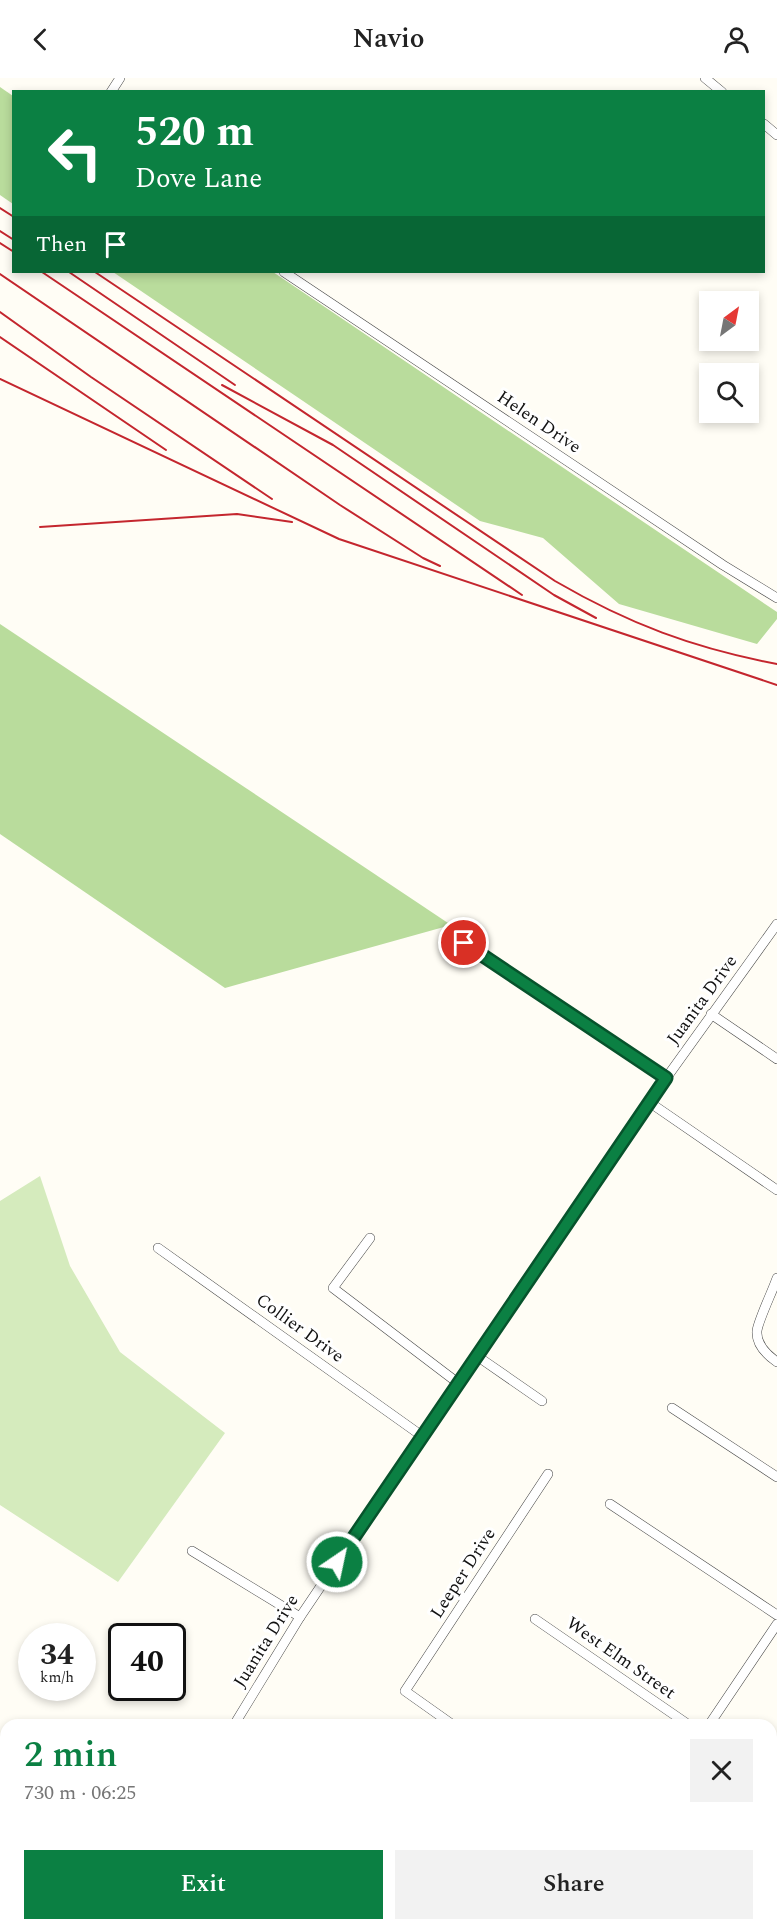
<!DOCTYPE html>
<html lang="en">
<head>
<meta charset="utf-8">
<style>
  body { margin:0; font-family:Spectral,serif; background:#f2f2f2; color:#222; height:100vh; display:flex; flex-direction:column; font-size:22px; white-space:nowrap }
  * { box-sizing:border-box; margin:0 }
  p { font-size:20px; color:#767676 }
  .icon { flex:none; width:33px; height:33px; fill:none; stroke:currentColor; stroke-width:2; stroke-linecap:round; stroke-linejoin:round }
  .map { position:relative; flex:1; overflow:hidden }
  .panel { position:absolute; left:0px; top:1641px; width:777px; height:212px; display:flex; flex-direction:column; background:#fff; border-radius:18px 18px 0 0; box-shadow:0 3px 9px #0003 }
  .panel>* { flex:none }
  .hud { position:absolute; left:12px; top:12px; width:753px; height:183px; border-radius:0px; box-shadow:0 3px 9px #0003; background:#0b8043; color:#fff; overflow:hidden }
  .needle { width:39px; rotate:32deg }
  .tools { position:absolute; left:699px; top:213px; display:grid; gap:12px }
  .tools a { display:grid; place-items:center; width:60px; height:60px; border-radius:0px; background:#fff; box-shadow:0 3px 9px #0003; font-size:30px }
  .speed { position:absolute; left:18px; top:1545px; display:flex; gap:12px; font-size:30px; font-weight:700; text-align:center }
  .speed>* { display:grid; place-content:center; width:78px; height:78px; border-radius:50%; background:#fff; box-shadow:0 3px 9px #0003; line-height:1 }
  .speed small { font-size:15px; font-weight:400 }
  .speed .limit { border:3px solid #111; border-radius:9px; background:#fff; color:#111 }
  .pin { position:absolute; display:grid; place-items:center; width:51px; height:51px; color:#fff; margin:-26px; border:3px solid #fff; border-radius:50%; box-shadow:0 2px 6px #0007 }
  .me { position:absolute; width:66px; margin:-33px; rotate:34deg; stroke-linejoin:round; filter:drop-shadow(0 0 4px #0008) }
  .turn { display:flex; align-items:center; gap:21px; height:126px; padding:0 24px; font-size:27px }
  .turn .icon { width:78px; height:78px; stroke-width:2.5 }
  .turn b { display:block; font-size:42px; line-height:51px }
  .then { display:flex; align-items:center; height:57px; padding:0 24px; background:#0003; gap:12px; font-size:22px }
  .round { display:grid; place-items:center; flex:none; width:63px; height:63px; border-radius:0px; background:#f2f2f2 }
  .headline { display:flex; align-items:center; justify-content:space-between; height:102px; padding:0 24px }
  h1 { font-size:36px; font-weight:600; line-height:45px; color:#0b8043 }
  .primary-button { display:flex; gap:12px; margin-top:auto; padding:12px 24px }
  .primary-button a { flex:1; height:69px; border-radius:0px; background:#0b8043; color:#fff; font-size:24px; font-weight:600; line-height:69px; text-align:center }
  .primary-button a+a { background:#f2f2f2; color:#222 }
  header { display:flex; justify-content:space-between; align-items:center; height:78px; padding:0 24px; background:#fff; font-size:27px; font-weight:600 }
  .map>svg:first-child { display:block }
  .green { fill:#d5ebbd }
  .forest { fill:#b9dc9c }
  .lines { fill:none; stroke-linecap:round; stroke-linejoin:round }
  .minor-casing { stroke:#444; stroke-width:10 }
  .major-casing { stroke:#222; stroke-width:14 }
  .minor { stroke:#fff; stroke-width:9 }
  .major { stroke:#f9d66b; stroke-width:12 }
  .rail { stroke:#c4262e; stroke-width:2 }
  .route-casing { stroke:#07532c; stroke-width:15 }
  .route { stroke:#0b8043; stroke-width:10 }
  .labels { text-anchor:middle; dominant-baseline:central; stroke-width:6; stroke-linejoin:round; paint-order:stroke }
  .street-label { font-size:18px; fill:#111; stroke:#fff }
</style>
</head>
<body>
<header><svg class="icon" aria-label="back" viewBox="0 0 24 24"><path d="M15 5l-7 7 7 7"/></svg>Navio<svg class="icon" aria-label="person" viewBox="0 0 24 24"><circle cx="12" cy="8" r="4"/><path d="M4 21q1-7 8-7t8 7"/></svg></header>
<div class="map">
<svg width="777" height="1852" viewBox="0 0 777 1852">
  <rect width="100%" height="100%" fill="#fffdf5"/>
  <polygon class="green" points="40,1098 70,1188 120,1274 225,1355 118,1504 0,1427 0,1123"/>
  <g class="forest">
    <polygon points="0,9 13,18 13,126 0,117"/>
    <polygon points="113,194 273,194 777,534 777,541 757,566 619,526 543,460 480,443"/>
    <polygon points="0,546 451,847 225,910 0,756"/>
  </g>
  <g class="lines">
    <g class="minor-casing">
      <g id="minor">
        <polyline points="705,0 722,14"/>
        <polyline points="111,14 120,0"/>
        <polyline points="764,46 777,57"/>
        <polyline points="284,194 723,487 777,520"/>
        <polyline points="464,865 666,1000"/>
        <polyline points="711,936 777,981"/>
        <polyline points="649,1024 777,1112"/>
        <polyline points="370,1160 333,1210 458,1305"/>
        <polyline points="158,1170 422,1358"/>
        <path d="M777 1200C773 1212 758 1243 757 1253 756 1267 767 1277 777 1284"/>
        <polyline points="477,1278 542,1323"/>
        <polyline points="672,1330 777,1399"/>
        <polyline points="610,1426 777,1537"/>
        <polyline points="192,1473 300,1539"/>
        <polyline points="535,1541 689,1647"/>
        <polyline points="234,1647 300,1539 458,1305 649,1024 777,846"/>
        <polyline points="453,1647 405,1613 548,1396"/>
        <polyline points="709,1647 777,1546"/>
        <polyline points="0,1664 6,1668"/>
        <polyline points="771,1702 777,1706"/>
        <polyline points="0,1771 6,1763"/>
        <polyline points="511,1846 519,1852"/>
        <polyline points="746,1846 754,1852"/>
        <polyline points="95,1852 100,1846"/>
        <polyline points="373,1852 376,1846"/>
        <polyline points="569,1852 573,1846"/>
        <polyline points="769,1852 777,1841"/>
      </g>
    </g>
    <g class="major-casing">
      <g id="major">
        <polyline points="0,1827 6,1831"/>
        <polyline points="28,1846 37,1852"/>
      </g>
    </g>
    <use href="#minor" class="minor"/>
    <use href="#major" class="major"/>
    <g class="rail">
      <polyline points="0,130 14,139"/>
      <polyline points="0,153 14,162"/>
      <polyline points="0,165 14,174"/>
      <polyline points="42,194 522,517"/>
      <polyline points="69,194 235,307"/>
      <path d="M95 194 555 503C629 546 693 570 777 586"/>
      <polyline points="0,196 340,427 423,480 440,488"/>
      <polyline points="0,234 91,299 272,421"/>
      <polyline points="0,259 166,372"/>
      <polyline points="0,301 339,461 777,607"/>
      <polyline points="222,307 333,367 554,517 596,540"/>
      <polyline points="40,449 237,436 292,444"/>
    </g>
  </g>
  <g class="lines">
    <g class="route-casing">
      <polyline id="route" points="337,1484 666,1000 464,865"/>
    </g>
    <use href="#route" class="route"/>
  </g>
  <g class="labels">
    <g class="street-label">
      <text transform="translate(539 344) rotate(34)">Helen Drive</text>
      <text transform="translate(702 922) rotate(-54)">Juanita Drive</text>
      <text transform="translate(300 1250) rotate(36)">Collier Drive</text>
      <text transform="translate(463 1495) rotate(-57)">Leeper Drive</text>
      <text transform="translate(266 1563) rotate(-58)">Juanita Drive</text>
      <text transform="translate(621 1580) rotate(35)">West Elm Street</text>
    </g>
  </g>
</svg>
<div class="tools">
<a><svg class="needle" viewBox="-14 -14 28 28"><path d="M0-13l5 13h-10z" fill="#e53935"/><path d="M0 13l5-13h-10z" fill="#767676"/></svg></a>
<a><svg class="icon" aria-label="search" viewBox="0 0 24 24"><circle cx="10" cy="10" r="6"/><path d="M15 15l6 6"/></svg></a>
</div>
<div class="speed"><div>34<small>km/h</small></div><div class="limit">40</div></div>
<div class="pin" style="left:464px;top:865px;background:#d93025"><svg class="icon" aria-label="arrive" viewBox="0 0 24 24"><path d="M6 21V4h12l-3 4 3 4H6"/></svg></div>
<svg class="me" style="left:337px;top:1484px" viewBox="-20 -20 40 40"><circle r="17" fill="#0b8043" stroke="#fff" stroke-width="3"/><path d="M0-11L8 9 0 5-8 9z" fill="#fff"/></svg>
<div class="hud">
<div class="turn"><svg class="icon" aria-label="left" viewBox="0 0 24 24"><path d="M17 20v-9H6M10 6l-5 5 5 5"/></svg><div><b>520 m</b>Dove Lane</div></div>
<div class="then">Then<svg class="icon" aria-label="arrive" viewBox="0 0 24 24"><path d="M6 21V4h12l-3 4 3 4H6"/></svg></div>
</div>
<section class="panel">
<div class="headline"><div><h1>2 min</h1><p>730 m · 06:25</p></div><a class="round"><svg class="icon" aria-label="close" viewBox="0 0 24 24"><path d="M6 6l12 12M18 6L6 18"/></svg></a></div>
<div class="primary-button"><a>Exit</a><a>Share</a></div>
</section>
</div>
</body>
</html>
